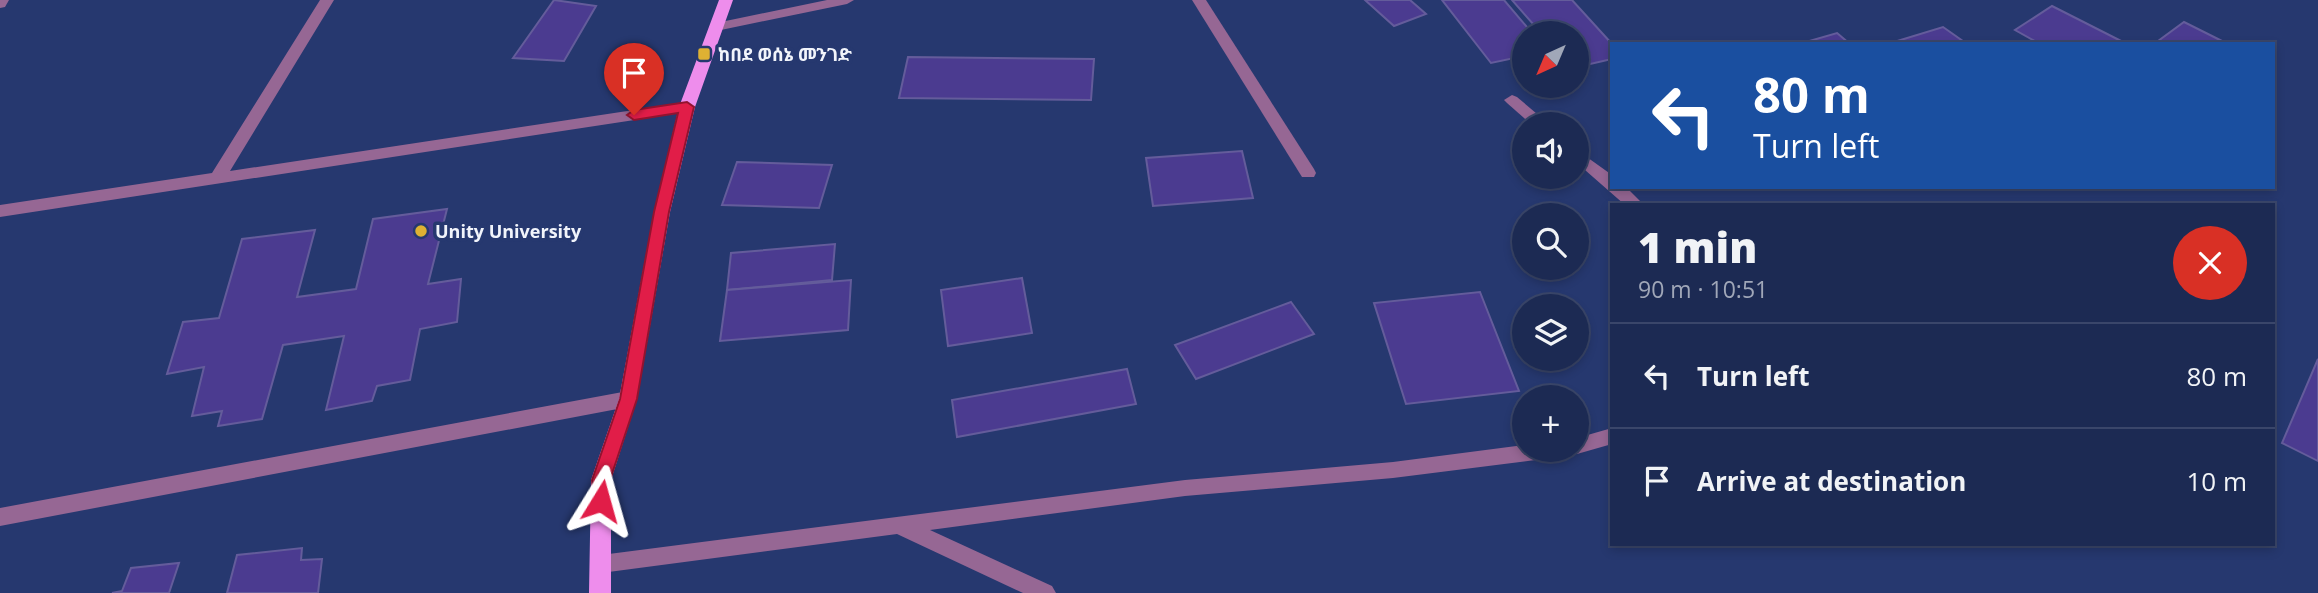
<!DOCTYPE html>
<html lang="en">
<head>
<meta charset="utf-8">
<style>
  body { margin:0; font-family:"Open Sans","Noto Sans Ethiopic",sans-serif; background:#25325a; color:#f1f3f6; height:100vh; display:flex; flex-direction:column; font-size:26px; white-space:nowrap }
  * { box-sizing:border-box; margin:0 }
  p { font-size:23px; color:#a0a7b8 }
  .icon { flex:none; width:38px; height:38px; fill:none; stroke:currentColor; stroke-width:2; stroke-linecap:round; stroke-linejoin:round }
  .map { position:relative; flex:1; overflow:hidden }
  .panel { position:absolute; left:1610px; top:203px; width:665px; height:343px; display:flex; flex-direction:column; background:#1c2a53; border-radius:0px; box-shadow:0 4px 10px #0003,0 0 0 2px #3a466a }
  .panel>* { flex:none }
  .top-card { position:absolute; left:1610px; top:42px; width:665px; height:147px; border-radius:0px; box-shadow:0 4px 10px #0003,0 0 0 2px #3a466a; background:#1a4fa0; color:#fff; overflow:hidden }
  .needle { width:46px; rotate:224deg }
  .controls { position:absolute; left:1512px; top:21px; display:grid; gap:14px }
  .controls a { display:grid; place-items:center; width:77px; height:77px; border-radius:50%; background:#1c2a53; box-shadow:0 4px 10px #0003,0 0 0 2px #3a466a; font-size:35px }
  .pin { position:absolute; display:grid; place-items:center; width:60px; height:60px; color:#fff; margin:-72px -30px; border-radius:50% 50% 50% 0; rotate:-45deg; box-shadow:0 0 7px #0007 }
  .pin .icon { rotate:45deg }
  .me { position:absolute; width:77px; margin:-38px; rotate:8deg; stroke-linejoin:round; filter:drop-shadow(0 0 5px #0008) }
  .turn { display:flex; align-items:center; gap:24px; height:147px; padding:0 28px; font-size:32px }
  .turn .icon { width:91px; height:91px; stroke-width:2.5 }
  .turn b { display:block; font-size:49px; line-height:60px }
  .round { display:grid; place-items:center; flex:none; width:74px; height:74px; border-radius:37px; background:#25325a }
  .headline { display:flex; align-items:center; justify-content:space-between; height:119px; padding:0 28px }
  h1 { font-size:42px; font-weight:800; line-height:52px }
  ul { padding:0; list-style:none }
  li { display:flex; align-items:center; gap:21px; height:105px; padding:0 28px; border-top:2px solid #3a466a }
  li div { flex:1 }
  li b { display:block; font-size:26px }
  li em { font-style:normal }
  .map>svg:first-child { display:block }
  .building { fill:#4b3b90; stroke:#645c9b; stroke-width:2 }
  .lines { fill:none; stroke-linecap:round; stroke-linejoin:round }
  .minor { fill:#966794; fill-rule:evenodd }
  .major { fill:#ee8dec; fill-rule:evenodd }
  .route { fill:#e11d48; stroke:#92132f; stroke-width:2 }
  .poi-dot { fill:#deb133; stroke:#26386f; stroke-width:2.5 }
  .labels { text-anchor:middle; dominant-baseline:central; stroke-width:7; stroke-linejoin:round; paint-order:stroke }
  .poi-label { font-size:18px; font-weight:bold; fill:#f1f4fb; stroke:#26386f; text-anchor:start }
</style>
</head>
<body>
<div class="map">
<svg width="2318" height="593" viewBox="0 0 2318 593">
  <rect width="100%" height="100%" fill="#26386f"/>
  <g class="building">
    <polygon points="554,0 596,6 564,61 513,58"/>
    <polygon points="1365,0 1410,0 1426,14 1394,26"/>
    <polygon points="1442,0 1504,0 1532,33 1524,33 1524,56 1491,63"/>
    <polygon points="1512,0 1572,0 1612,44 1612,59 1577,67 1577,33 1541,33"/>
    <polygon points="2052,6 2127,44 2040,44 2015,30"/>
    <polygon points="2184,22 2228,44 2154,44"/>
    <polygon points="1943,27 1967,44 1894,42"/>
    <polygon points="1837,33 1850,44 1799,44"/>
    <polygon points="908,57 1094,59 1091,100 899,98"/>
    <polygon points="1242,151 1253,198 1153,206 1146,158"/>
    <polygon points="737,162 832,165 819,208 722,205"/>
    <polygon points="447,209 428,284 461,279 457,322 420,329 410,380 377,386 372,401 326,410 344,336 283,345 262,419 218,426 222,411 192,416 204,367 167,374 183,322 219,318 242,239 315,230 297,297 356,289 373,219"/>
    <polygon points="835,244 832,280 727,290 731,253"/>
    <polygon points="1022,278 1032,333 948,346 941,290"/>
    <polygon points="851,280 848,330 720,341 727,290"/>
    <polygon points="1480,292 1519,391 1406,404 1374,303"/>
    <polygon points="1291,302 1314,334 1196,379 1175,345"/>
    <polygon points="2318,359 2318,461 2282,443"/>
    <polygon points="1127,369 1136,404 957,437 952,400"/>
    <polygon points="302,548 301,560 322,559 318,593 227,593 237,555"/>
    <polygon points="179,563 169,593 112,593 122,591 131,568"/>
  </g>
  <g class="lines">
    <g class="minor">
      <polygon points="0,0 9,0 5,7 0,8"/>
      <polygon points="320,0 334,0 230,171 687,102 695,107 687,112 0,217 0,205 212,173"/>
      <polygon points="827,0 854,0 847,4 716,31 709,27 716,23"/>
      <polygon points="1192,0 1206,0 1314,169 1316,173 1314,177 1302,177"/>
      <polygon points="1512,95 1517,97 1549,124 1531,124 1507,103 1504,100"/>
      <polygon points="1577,150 1612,175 1612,187 1626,187 1644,205 1625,205 1577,163"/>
      <polygon points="628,391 635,394 637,399 635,404 628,407 0,526 0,508"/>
      <polygon points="1612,428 1612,444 1577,454 1570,452 1577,450 1577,438"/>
      <polygon points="1524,445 1524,450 1561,450 1558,456 1551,458 1393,478 1185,496 930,530 1052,586 1056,593 1023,593 897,534 601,573 594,571 591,564 594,557 601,555 1185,480 1393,462"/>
    </g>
    <polygon class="major" points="719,0 733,0 695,107 670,212 637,399 611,480 611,593 589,593 591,480 619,399 654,212 679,107"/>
  </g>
  <polygon class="route" points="687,102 694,107 669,212 637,399 610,480 608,506 595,506 592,480 620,399 654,212 678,113 634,120 627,115 634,110"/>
  <g class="poi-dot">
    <rect x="697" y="47" width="14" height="14" rx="3.5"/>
    <circle cx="421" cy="231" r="7"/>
  </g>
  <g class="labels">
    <g class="poi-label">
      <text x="718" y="54">ከበደ ወሰኔ መንገድ</text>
      <text x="435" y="231">Unity University</text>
    </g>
  </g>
</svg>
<div class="controls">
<a><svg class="needle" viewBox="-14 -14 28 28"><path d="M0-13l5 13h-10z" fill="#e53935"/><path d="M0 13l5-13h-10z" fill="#a0a7b8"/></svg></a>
<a><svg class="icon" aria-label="sound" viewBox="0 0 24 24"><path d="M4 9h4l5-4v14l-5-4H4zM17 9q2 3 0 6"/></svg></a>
<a><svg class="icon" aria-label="search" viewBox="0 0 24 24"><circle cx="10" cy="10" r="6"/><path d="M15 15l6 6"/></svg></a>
<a><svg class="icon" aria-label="layers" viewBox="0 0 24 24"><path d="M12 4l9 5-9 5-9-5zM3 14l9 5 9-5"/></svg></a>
<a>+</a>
</div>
<div class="pin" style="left:634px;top:115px;background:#d93025"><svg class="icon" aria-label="arrive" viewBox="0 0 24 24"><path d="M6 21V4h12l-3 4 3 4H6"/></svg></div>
<svg class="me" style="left:601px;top:501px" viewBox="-20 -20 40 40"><path d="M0-17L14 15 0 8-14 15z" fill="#e11d48" stroke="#fff" stroke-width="4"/></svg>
<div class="top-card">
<div class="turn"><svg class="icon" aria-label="left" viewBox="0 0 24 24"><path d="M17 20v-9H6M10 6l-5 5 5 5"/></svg><div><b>80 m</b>Turn left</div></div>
</div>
<section class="panel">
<div class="headline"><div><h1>1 min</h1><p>90 m · 10:51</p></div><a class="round" style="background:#d93025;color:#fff"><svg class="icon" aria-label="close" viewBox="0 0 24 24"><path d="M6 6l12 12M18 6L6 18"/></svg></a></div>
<ul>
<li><svg class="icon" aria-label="left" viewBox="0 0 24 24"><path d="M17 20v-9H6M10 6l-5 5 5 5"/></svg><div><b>Turn left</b></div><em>80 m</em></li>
<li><svg class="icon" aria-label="arrive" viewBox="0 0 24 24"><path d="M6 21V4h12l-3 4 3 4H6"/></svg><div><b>Arrive at destination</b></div><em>10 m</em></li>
</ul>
</section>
</div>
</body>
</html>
